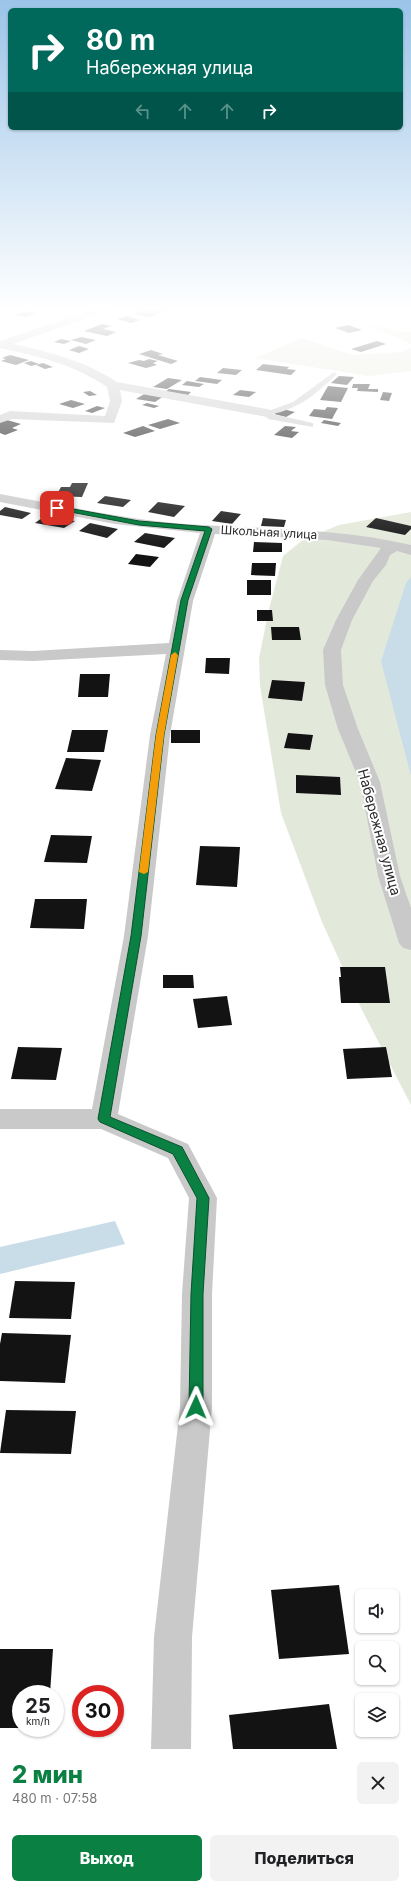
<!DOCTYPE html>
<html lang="ru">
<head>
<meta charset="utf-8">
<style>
  body { margin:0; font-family:Inter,sans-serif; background:#f2f2f2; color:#202124; height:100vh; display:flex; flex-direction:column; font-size:15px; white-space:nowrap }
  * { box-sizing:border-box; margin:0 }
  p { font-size:13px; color:#757577 }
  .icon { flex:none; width:22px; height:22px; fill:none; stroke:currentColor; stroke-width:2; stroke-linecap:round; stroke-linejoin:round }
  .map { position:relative; height:1749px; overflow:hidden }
  .drawer { display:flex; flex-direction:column; background:#fff; flex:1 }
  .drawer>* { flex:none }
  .top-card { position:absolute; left:8px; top:8px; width:395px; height:122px; border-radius:6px; box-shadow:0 1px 3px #0004; background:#00695c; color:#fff; overflow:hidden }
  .controls { position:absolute; left:355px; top:1589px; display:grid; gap:8px }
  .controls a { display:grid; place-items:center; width:44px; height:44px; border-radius:6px; background:#fff; box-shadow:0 1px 3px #0004; font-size:20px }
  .speed { position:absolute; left:12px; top:1685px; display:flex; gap:8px; font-size:20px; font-weight:700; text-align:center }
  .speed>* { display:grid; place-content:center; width:52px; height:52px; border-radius:50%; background:#fff; box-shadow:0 1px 3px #0004; line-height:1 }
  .speed small { font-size:10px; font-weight:400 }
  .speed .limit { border:6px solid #d22; background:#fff; color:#111 }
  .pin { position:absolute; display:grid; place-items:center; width:34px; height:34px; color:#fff; margin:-17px; border-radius:8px; box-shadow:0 2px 6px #0006 }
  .me { position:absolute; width:44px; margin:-22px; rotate:1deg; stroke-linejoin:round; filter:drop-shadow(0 0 3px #0008) }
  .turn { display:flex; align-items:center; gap:14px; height:84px; padding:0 12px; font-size:18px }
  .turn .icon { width:52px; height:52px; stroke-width:2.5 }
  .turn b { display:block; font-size:28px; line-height:34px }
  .lanes { display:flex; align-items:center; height:38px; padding:0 12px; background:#0003; justify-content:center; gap:20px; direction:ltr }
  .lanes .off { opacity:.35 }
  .round { display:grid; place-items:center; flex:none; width:42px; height:42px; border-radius:6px; background:#f2f2f2 }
  .head { display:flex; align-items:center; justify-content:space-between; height:68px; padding:0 12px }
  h1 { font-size:24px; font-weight:800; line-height:30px; color:#0b8043 }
  .cta { display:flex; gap:8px; margin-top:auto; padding:8px 12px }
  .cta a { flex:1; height:46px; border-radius:6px; background:#0b8043; color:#fff; font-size:16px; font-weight:800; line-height:46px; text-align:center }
  .cta a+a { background:#f2f2f2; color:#202124 }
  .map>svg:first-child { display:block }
  .green { fill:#e3e9da }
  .water { fill:#c8dde8 }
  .building { fill:#131313 }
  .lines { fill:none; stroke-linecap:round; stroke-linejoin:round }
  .service { fill:#c9c9c9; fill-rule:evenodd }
  .minor { fill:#c9c9c9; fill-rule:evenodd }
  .route { fill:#0b8043; stroke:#07532c }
  .slow { fill:#f59e0b }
  .labels { text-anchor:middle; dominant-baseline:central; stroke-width:4; stroke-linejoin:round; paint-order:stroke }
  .far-street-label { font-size:12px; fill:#2c2c2c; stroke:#fff }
  .street-label { font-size:14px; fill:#2c2c2c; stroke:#fff }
</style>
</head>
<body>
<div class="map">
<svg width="411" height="1749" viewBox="0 0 411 1749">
  <rect width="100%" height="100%" fill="#fff"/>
  <g class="green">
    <polygon points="359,321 401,332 411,332 411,344"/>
    <polygon points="302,338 352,355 402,352 411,348 411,371 369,376 255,358"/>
    <polygon points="411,512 411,1105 362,1010 322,922 281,813 260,686 259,658 269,609 283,556 304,539 339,525"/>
  </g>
  <g class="water">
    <polygon points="411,577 411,776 381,661 406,583"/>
    <polygon points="115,1221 125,1244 0,1274 0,1247"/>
  </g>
  <g class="building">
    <polygon points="147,308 161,308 169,309 150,317 133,314"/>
    <polygon points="27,311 38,313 26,317 15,315"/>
    <polygon points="127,316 140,320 131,323 117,319"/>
    <polygon points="102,324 111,326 103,329 116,332 107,336 84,331"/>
    <polygon points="348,325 362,330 349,333 335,328"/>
    <polygon points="81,337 96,340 86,344 71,340"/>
    <polygon points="61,339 71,341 64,344 54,342"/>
    <polygon points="377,341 386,344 361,352 351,349"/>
    <polygon points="79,346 89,349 79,353 69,350"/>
    <polygon points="151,350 163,354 158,355 178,361 171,364 139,354"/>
    <polygon points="10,355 29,360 16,365 1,361 6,359 2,358"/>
    <polygon points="149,359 158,361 153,363 157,365 146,368 128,363 139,360 144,361"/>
    <polygon points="31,361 39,364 31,366 24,363"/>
    <polygon points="43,363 53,367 45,369 36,365"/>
    <polygon points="263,364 289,367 287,369 296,370 291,375 256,370"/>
    <polygon points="223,368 242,370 236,375 217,373"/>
    <polygon points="339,376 354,377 347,385 331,383"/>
    <polygon points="200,377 222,380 217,384 195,381"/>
    <polygon points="168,378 182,380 167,389 153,387"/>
    <polygon points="187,381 204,384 199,387 182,385"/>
    <polygon points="353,384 370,384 368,389 378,389 378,392 357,391 358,388 352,388"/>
    <polygon points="328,386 348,388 341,402 320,400"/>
    <polygon points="169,389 191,392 188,395 165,392"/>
    <polygon points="240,390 256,392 249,397 233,395"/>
    <polygon points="90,391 97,395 89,396 83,392"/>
    <polygon points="383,392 392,393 389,401 380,400"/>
    <polygon points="146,393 164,396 155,402 136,399"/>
    <polygon points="71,400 85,404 73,408 59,404"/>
    <polygon points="147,403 159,406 154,408 142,405"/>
    <polygon points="97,406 105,408 92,413 85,411"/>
    <polygon points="327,407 338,408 332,419 309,416 314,409 325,410"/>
    <polygon points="283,409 295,412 286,417 274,414"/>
    <polygon points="168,419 180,423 160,429 148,425"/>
    <polygon points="7,420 21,424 12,428 18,430 5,435 0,433 0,422"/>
    <polygon points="324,420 341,423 338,426 321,423"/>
    <polygon points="143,426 155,431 135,437 123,433"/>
    <polygon points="285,426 296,427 291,431 299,432 292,438 274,435"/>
    <polygon points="72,483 88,483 82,497 56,496 61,487 70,487"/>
    <polygon points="105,496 131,500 123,507 97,503"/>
    <polygon points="158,502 185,506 174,517 148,512"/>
    <polygon points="5,507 31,513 22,519 0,515 0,511"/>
    <polygon points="221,511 241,514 232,524 212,521"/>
    <polygon points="46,515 75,521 64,528 35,523"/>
    <polygon points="263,518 286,520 284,527 261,526"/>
    <polygon points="376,518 411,526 411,529 405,535 366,527"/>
    <polygon points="90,523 118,529 107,538 79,531"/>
    <polygon points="145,533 175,538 164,548 134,542"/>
    <polygon points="254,542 282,543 282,552 253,552"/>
    <polygon points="136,554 159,557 150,567 128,564"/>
    <polygon points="252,563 276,563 275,576 251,575"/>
    <rect x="247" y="580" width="24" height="15"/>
    <polygon points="257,610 272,610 273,621 257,621"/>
    <polygon points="271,627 299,627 301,640 272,640"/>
    <polygon points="206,658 230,658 229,674 205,673"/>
    <polygon points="80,674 110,674 108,697 78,697"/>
    <polygon points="272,680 305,682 302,701 268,698"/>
    <polygon points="72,730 108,730 104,752 67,752"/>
    <rect x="171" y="730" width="29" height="13"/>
    <polygon points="288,733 313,735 310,750 284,748"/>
    <polygon points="66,758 101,760 92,791 55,789"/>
    <polygon points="296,775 340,777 341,795 296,793"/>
    <polygon points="51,835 92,836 87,863 44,862"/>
    <polygon points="200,846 240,847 237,887 196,885"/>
    <polygon points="35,899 87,899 84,929 30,928"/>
    <polygon points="340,967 385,967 390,1003 341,1003 339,977 341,977"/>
    <polygon points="163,975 193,975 194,988 163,988"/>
    <polygon points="227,996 232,1025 198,1028 193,999"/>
    <polygon points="18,1047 62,1048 56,1080 11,1079"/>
    <polygon points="386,1047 392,1077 347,1079 343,1049"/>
    <polygon points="15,1281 75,1282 71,1319 9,1318"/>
    <polygon points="2,1333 71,1335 65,1383 0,1381 0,1344"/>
    <polygon points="6,1410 76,1411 71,1454 0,1453"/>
    <polygon points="339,1585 349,1654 279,1659 271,1590"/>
    <polygon points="0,1649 53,1649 50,1694 21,1694 21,1728 0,1728"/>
    <polygon points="329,1704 337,1749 233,1749 229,1715"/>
  </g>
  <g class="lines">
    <path class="service" d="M334 372 337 374 336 375C317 393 299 409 272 414L313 423V427L268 419 263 413 293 402Z"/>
    <g class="minor">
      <path d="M97 308H112L111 310 13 344C50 352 85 361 117 382L267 409 271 410 273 413 271 416 267 417 120 390 122 401 114 423 12 419 0 423V415L10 411 105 416 110 401 107 387C75 365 38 356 0 348V341Z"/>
      <path d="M0 494C61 505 123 519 185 524 261 529 337 528 411 545V555L397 551 390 555 386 565 373 581 352 620 341 650 343 685 358 729 380 782 400 876 411 908V950L403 948 399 943 378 876 360 782 338 729 325 685 323 650 336 620 358 580 381 548 327 540 215 534 193 601 170 735 148 936 118 1114 188 1144 217 1198 212 1294V1407L192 1637 191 1749H151L154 1637 180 1407 182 1294 189 1198 168 1158 101 1129H0V1109H92L124 936 150 735 166 654 33 661 0 660V650L33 651 169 643 177 601 200 533 115 524 0 502Z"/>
    </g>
  </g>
  <linearGradient id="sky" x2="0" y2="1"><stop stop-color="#9bc4e8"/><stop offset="0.56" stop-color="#fff"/><stop offset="1" stop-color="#fff" stop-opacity="0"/></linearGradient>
  <rect width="411" height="553" fill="url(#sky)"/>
  <polygon class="route" points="57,506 139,521 209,527 212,529 188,600 164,735 141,936 110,1117 182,1147 209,1198 203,1294 203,1407 201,1412 196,1414 191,1412 189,1407 191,1294 197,1198 173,1154 100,1122 98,1119 131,936 156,735 181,600 205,531 139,525 55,509 55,507"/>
  <polygon class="slow" points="175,652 178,655 164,735 148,872 144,874 139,872 156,735 171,655"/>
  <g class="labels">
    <g class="far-street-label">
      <text transform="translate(269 532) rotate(3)">Школьная улица</text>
    </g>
    <g class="street-label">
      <text transform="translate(380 832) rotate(75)">Набережная улица</text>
    </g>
  </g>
</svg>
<div class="controls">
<a><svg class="icon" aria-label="sound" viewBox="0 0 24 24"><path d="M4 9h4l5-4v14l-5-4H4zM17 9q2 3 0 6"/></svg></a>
<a><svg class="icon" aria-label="search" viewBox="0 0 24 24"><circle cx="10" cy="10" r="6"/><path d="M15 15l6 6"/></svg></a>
<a><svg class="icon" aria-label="layers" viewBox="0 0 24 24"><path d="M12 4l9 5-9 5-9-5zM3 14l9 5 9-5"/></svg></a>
</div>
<div class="speed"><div>25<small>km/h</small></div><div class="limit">30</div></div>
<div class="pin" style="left:57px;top:508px;background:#d93025"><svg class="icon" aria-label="arrive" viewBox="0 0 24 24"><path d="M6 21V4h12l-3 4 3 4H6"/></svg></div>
<svg class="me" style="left:196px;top:1407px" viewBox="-20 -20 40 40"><path d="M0-17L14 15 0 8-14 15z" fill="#0b8043" stroke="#fff" stroke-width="4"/></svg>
<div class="top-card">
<div class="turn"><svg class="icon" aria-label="right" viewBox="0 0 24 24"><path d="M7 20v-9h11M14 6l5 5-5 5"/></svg><div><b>80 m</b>Набережная улица</div></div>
<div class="lanes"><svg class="icon off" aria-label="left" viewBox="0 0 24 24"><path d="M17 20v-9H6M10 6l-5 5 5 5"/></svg><svg class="icon off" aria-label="ahead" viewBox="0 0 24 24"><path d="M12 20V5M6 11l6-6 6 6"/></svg><svg class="icon off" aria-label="ahead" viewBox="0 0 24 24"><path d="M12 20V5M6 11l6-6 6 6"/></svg><svg class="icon" aria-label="right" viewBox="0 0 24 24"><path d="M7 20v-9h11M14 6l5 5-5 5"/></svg></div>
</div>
</div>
<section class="drawer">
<div class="head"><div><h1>2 мин</h1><p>480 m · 07:58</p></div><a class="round"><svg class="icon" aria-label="close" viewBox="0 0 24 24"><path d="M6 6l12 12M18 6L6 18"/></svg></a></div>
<div class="cta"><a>Выход</a><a>Поделиться</a></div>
</section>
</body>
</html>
